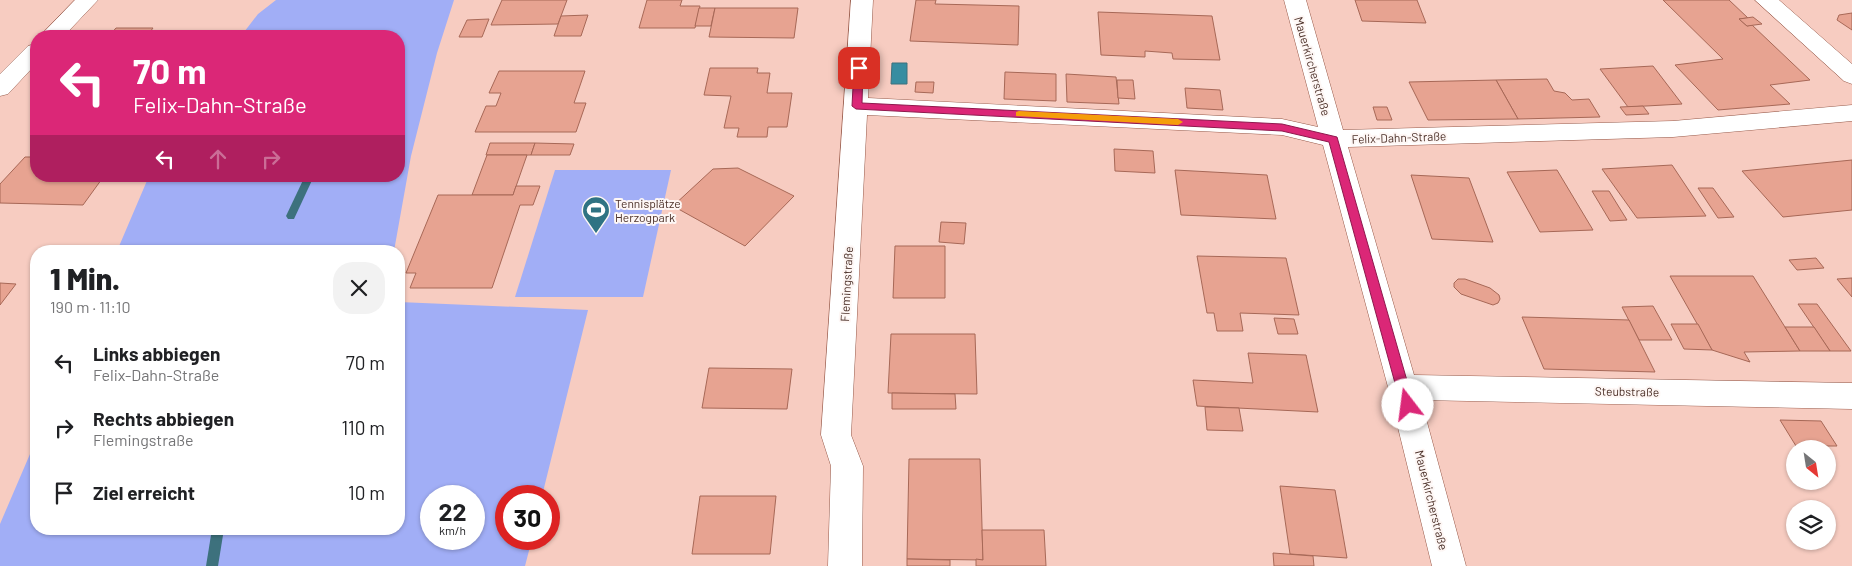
<!DOCTYPE html>
<html lang="de">
<head>
<meta charset="utf-8">
<style>
  body { margin:0; font-family:Barlow,sans-serif; background:#f2f2f2; color:#202124; height:100vh; display:flex; flex-direction:column; font-size:19px; white-space:nowrap }
  * { box-sizing:border-box; margin:0 }
  p { font-size:16px; color:#757577 }
  .icon { flex:none; width:28px; height:28px; fill:none; stroke:currentColor; stroke-width:2; stroke-linecap:round; stroke-linejoin:round }
  .map { position:relative; flex:1; overflow:hidden }
  .side { position:absolute; left:30px; top:245px; width:375px; height:290px; display:flex; flex-direction:column; background:#fff; border-radius:20px; box-shadow:0 1px 4px #0004 }
  .side>* { flex:none }
  .hud { position:absolute; left:30px; top:30px; width:375px; height:152px; border-radius:20px; box-shadow:0 1px 4px #0004; background:#db2777; color:#fff; overflow:hidden }
  .needle { width:32px; rotate:150deg }
  .buttons { position:absolute; left:1786px; top:440px; display:grid; gap:10px }
  .buttons a { display:grid; place-items:center; width:50px; height:50px; border-radius:50%; background:#fff; box-shadow:0 1px 4px #0004; font-size:25px }
  .speed { position:absolute; left:420px; top:485px; display:flex; gap:10px; font-size:25px; font-weight:700; text-align:center }
  .speed>* { display:grid; place-content:center; width:65px; height:65px; border-radius:50%; background:#fff; box-shadow:0 1px 4px #0004; line-height:1 }
  .speed small { font-size:12px; font-weight:400 }
  .speed .limit { border:8px solid #d22; background:#fff; color:#111 }
  .pin { position:absolute; display:grid; place-items:center; width:42px; height:42px; color:#fff; margin:-21px; border-radius:10px; box-shadow:0 2px 8px #0006 }
  .me { position:absolute; width:55px; margin:-28px; rotate:345deg; stroke-linejoin:round; filter:drop-shadow(0 0 4px #0008) }
  .turn { display:flex; align-items:center; gap:18px; height:105px; padding:0 20px; font-size:22px }
  .turn .icon { width:65px; height:65px; stroke-width:2.5 }
  .turn b { display:block; font-size:35px; line-height:42px }
  .lanes { display:flex; align-items:center; height:48px; padding:0 20px; background:#0003; justify-content:center; gap:25px; direction:ltr }
  .lanes .off { opacity:.35 }
  .round { display:grid; place-items:center; flex:none; width:52px; height:52px; border-radius:20px; background:#f2f2f2 }
  .summary { display:flex; align-items:center; justify-content:space-between; height:85px; padding:0 20px }
  h1 { font-size:30px; font-weight:800; line-height:38px }
  ul { padding:0; list-style:none }
  li { display:flex; align-items:center; gap:15px; height:65px; padding:0 20px }
  li div { flex:1 }
  li b { display:block; font-size:19px }
  li em { font-style:normal }
  .map>svg:first-child { display:block }
  .green { fill:#a1aef6; fill-rule:evenodd }
  .water { fill:#378da1; stroke:#3d717d }
  .lines { fill:none; stroke-linecap:round; stroke-linejoin:round }
  .stream { fill:#3d717d; fill-rule:evenodd }
  .building { fill:#e7a391; stroke:#a76857 }
  .street-casing { stroke:#965949; stroke-width:1 }
  .secondary-casing { stroke:#965949; stroke-width:1 }
  .street { fill:#fff; fill-rule:evenodd }
  .secondary { fill:#fff; fill-rule:evenodd }
  .route { fill:#db2777; stroke:#8e194d }
  .slow { fill:#f59e0b }
  .labels { text-anchor:middle; dominant-baseline:central; stroke-width:4; stroke-linejoin:round; paint-order:stroke }
  .street-label { font-size:12px; fill:#4b3028; stroke:#fef7f5 }
  .poi-label { font-size:12px; fill:#4b3028; stroke:#fef7f5; text-anchor:start }
</style>
</head>
<body>
<div class="map">
<svg width="1852" height="566" viewBox="0 0 1852 566">
  <rect width="100%" height="100%" fill="#f7ccc1"/>
  <g class="green">
    <polygon points="276,0 454,0 437,53 411,156 394,251 117,251 149,176 399,176 399,36 241,36 258,14"/>
    <polygon points="555,170 671,170 643,297 515,297"/>
    <path d="M399 302 588 310 542 496H506V539H532L525 566H0V524L36 440V529H399ZM474 496V539H431V496Z"/>
  </g>
  <polygon class="water" points="892,63 907,63 907,84 891,84"/>
  <g class="lines">
    <g class="stream">
      <polygon points="305,176 314,176 294,219 288,219 286,216"/>
      <polygon points="212,529 224,529 218,566 206,566"/>
    </g>
  </g>
  <g class="building">
    <polygon points="502,0 567,0 558,24 491,25"/>
    <polygon points="647,0 682,0 680,6 700,6 695,28 639,28"/>
    <polygon points="916,0 936,0 935,4 1019,6 1018,45 910,41"/>
    <polygon points="1355,0 1417,0 1426,23 1362,21"/>
    <polygon points="1663,0 1729,0 1748,18 1739,19 1747,26 1752,25 1810,80 1770,85 1790,104 1718,110 1675,65 1723,59"/>
    <polygon points="699,8 715,8 711,26 695,26"/>
    <polygon points="715,8 798,8 794,38 709,37"/>
    <polygon points="1098,12 1212,16 1220,60 1173,59 1172,53 1145,51 1145,57 1101,55"/>
    <polygon points="1852,13 1852,30 1837,20 1839,15"/>
    <polygon points="588,15 581,36 554,36 561,16"/>
    <polygon points="1753,17 1762,24 1747,26 1739,19"/>
    <polygon points="489,19 482,37 459,37 467,20"/>
    <polygon points="116,28 153,28 147,36 109,36"/>
    <polygon points="1653,66 1682,104 1628,107 1600,69"/>
    <polygon points="710,68 758,68 757,73 770,73 767,93 792,93 787,127 768,127 767,137 737,137 739,128 724,128 731,96 704,95"/>
    <polygon points="499,71 585,71 574,103 586,103 576,132 475,132 486,106 496,106 501,93 489,93"/>
    <polygon points="1005,72 1056,74 1056,101 1004,99"/>
    <polygon points="1066,74 1116,77 1119,104 1067,102"/>
    <polygon points="1547,79 1554,91 1565,93 1572,100 1589,99 1600,117 1518,119 1496,80"/>
    <polygon points="1117,80 1133,80 1135,99 1118,98"/>
    <polygon points="1496,80 1518,119 1428,120 1409,82"/>
    <polygon points="916,82 934,82 933,93 915,92"/>
    <polygon points="1185,88 1220,90 1223,110 1187,108"/>
    <polygon points="1643,106 1649,114 1626,115 1620,107"/>
    <polygon points="1373,107 1387,107 1392,120 1377,120"/>
    <polygon points="490,143 535,143 531,155 486,155"/>
    <polygon points="535,143 574,144 570,155 531,155"/>
    <polygon points="1114,149 1153,151 1155,173 1115,171"/>
    <polygon points="487,155 527,155 513,195 472,195"/>
    <polygon points="25,157 36,157 36,176 104,176 83,205 0,203 0,184"/>
    <polygon points="1852,160 1852,210 1783,217 1742,171"/>
    <polygon points="1672,165 1706,216 1637,218 1602,169"/>
    <polygon points="738,168 794,196 745,246 673,206 713,169"/>
    <polygon points="1175,170 1267,175 1276,219 1181,215"/>
    <polygon points="1557,170 1593,230 1540,232 1507,172"/>
    <polygon points="1411,175 1469,178 1493,242 1432,239"/>
    <polygon points="516,186 540,186 533,205 520,205 492,288 410,288 416,273 406,273 438,195 513,195"/>
    <polygon points="1698,188 1713,188 1734,217 1718,218"/>
    <polygon points="1592,191 1609,191 1627,220 1610,221"/>
    <polygon points="941,222 966,223 964,244 939,242"/>
    <polygon points="895,246 945,246 945,298 893,298"/>
    <polygon points="1197,256 1286,258 1299,315 1240,313 1243,331 1217,331 1214,313 1207,313"/>
    <polygon points="1816,258 1824,268 1797,270 1789,260"/>
    <polygon points="1670,276 1753,276 1800,351 1744,352 1750,362 1712,350"/>
    <polygon points="1852,278 1852,297 1837,279"/>
    <polygon points="1458,279 1465,279 1490,288 1499,295 1500,299 1498,303 1493,305 1461,294 1454,287 1454,283"/>
    <polygon points="0,283 16,284 0,305"/>
    <polygon points="1798,304 1817,304 1851,351 1830,351"/>
    <polygon points="1653,306 1672,340 1639,340 1622,307"/>
    <polygon points="1522,317 1629,320 1655,372 1544,369"/>
    <polygon points="1274,318 1294,319 1298,334 1278,334"/>
    <polygon points="1671,324 1698,324 1712,350 1684,349"/>
    <polygon points="1785,327 1814,327 1830,351 1800,351"/>
    <polygon points="891,334 975,334 977,394 888,393"/>
    <polygon points="1248,353 1306,355 1318,412 1197,406 1193,380 1253,383"/>
    <polygon points="709,368 792,369 787,409 702,408"/>
    <polygon points="892,393 955,394 956,409 892,409"/>
    <polygon points="1205,407 1239,408 1243,431 1207,430"/>
    <polygon points="1780,420 1821,421 1837,446 1796,446"/>
    <polygon points="909,459 980,459 983,560 907,559"/>
    <polygon points="1280,486 1335,490 1347,558 1290,554"/>
    <polygon points="700,496 776,496 770,554 692,554"/>
    <polygon points="982,530 1044,530 1046,566 976,566 976,559 983,560"/>
    <polygon points="1273,553 1313,556 1314,566 1274,566"/>
    <polygon points="907,559 950,560 950,566 907,566"/>
  </g>
  <g class="lines">
    <g class="street-casing">
      <g id="street">
        <polygon points="851,0 873,0 868,98 1282,119 1318,127 1284,0 1306,0 1343,130 1673,121 1852,105 1852,121 1673,137 1348,147 1414,375 1852,383 1852,409 1421,400 1466,566 1432,566 1388,387 1323,145 1282,135 867,115 851,435 863,466 862,566 828,566 831,466 821,435"/>
        <polygon points="1755,0 1779,0 1852,64 1852,84 1844,81"/>
      </g>
    </g>
    <g class="secondary-casing">
      <g id="secondary">
        <polygon points="75,0 98,0 64,36 40,36"/>
        <polygon points="36,44 36,64 8,94 0,96 0,74 28,46"/>
      </g>
    </g>
    <use href="#street" class="street"/>
    <use href="#secondary" class="secondary"/>
  </g>
  <polygon class="route" points="859,65 863,68 862,103 1282,124 1337,137 1414,405 1412,409 1408,411 1403,409 1401,405 1329,142 1282,131 856,109 852,106 854,68"/>
  <polygon class="slow" points="1019,111 1178,119 1183,122 1178,125 1016,116 1016,112"/>
  <defs>
    <g id="stadium-pin" transform="scale(1.4375)"><path d="M0 17L-7.5 6A9.5 9.5 0 1 1 7.5 6Z" fill="#2f7383" stroke="#fef7f5"/><path d="M0-5a6.5 5 0 1 0 0 10a6.5 5 0 1 0 0-10ZM-3.5-1.8h7v3.6h-7Z" fill="#fff"/></g>
  </defs>
  <g fill-rule="evenodd">
    <use href="#stadium-pin" x="596" y="210"/>
  </g>
  <g class="labels">
    <g class="street-label">
      <text transform="translate(1313 66) rotate(74)">Mauerkircherstraße</text>
      <text transform="translate(1399 137) rotate(-2)">Felix-Dahn-Straße</text>
      <text transform="translate(846 284) rotate(-87)">Flemingstraße</text>
      <text transform="translate(1627 391) rotate(1)">Steubstraße</text>
      <text transform="translate(1432 500) rotate(76)">Mauerkircherstraße</text>
    </g>
    <g class="poi-label">
      <text x="615" y="203">Tennisplätze<tspan x="615" dy="14">Herzogpark</tspan></text>
    </g>
  </g>
</svg>
<div class="buttons">
<a><svg class="needle" viewBox="-14 -14 28 28"><path d="M0-13l5 13h-10z" fill="#e53935"/><path d="M0 13l5-13h-10z" fill="#757577"/></svg></a>
<a><svg class="icon" aria-label="layers" viewBox="0 0 24 24"><path d="M12 4l9 5-9 5-9-5zM3 14l9 5 9-5"/></svg></a>
</div>
<div class="speed"><div>22<small>km/h</small></div><div class="limit">30</div></div>
<div class="pin" style="left:859px;top:68px;background:#d93025"><svg class="icon" aria-label="arrive" viewBox="0 0 24 24"><path d="M6 21V4h12l-3 4 3 4H6"/></svg></div>
<svg class="me" style="left:1408px;top:405px" viewBox="-20 -20 40 40"><circle r="19" fill="#fff"/><path d="M0-13L10 11 0 6-10 11z" fill="#db2777"/></svg>
<div class="hud">
<div class="turn"><svg class="icon" aria-label="left" viewBox="0 0 24 24"><path d="M17 20v-9H6M10 6l-5 5 5 5"/></svg><div><b>70 m</b>Felix-Dahn-Straße</div></div>
<div class="lanes"><svg class="icon" aria-label="left" viewBox="0 0 24 24"><path d="M17 20v-9H6M10 6l-5 5 5 5"/></svg><svg class="icon off" aria-label="ahead" viewBox="0 0 24 24"><path d="M12 20V5M6 11l6-6 6 6"/></svg><svg class="icon off" aria-label="right" viewBox="0 0 24 24"><path d="M7 20v-9h11M14 6l5 5-5 5"/></svg></div>
</div>
<section class="side">
<div class="summary"><div><h1>1 Min.</h1><p>190 m · 11:10</p></div><a class="round"><svg class="icon" aria-label="close" viewBox="0 0 24 24"><path d="M6 6l12 12M18 6L6 18"/></svg></a></div>
<ul>
<li><svg class="icon" aria-label="left" viewBox="0 0 24 24"><path d="M17 20v-9H6M10 6l-5 5 5 5"/></svg><div><b>Links abbiegen</b><p>Felix-Dahn-Straße</p></div><em>70 m</em></li>
<li><svg class="icon" aria-label="right" viewBox="0 0 24 24"><path d="M7 20v-9h11M14 6l5 5-5 5"/></svg><div><b>Rechts abbiegen</b><p>Flemingstraße</p></div><em>110 m</em></li>
<li><svg class="icon" aria-label="arrive" viewBox="0 0 24 24"><path d="M6 21V4h12l-3 4 3 4H6"/></svg><div><b>Ziel erreicht</b></div><em>10 m</em></li>
</ul>
</section>
</div>
</body>
</html>
